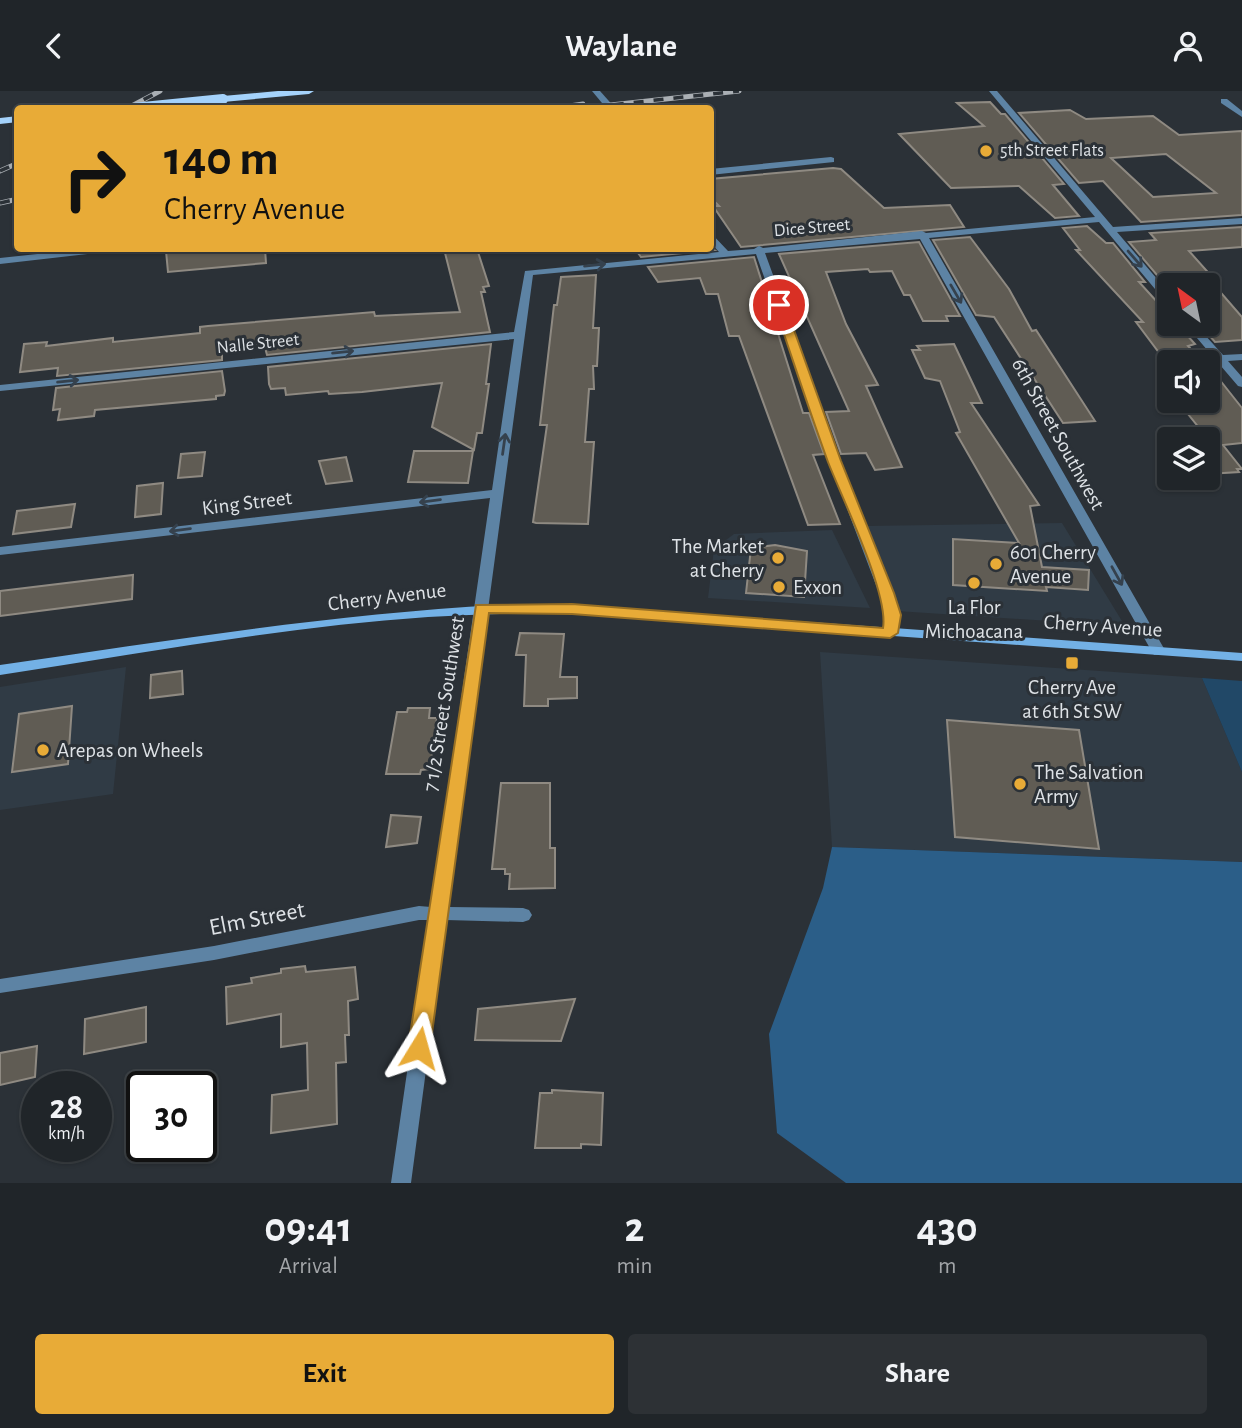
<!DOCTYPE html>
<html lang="en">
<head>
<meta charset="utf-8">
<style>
  body { margin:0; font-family:"Alegreya Sans",sans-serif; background:#2d3135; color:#f1f3f6; height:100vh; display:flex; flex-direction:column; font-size:26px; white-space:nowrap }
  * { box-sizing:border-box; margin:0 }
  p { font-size:23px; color:#a2a5a8 }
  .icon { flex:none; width:38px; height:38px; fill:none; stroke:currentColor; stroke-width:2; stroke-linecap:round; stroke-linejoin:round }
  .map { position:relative; height:1092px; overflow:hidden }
  .details { display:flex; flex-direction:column; background:#202529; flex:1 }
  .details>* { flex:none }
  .guide { position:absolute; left:14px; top:14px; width:700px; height:147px; border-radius:7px; box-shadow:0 2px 5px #0004,0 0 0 2px #3d4246; background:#e8ab37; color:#111; overflow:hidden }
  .needle { width:46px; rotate:327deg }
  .controls { position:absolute; left:1157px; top:182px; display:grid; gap:14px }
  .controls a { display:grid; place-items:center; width:63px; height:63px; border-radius:7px; background:#202529; box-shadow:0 2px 5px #0004,0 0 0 2px #3d4246; font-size:35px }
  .speed { position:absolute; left:21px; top:980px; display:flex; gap:14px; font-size:35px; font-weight:700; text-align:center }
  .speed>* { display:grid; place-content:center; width:91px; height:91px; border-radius:50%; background:#202529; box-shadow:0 2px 5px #0004,0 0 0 2px #3d4246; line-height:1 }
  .speed small { font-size:18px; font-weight:400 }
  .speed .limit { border:4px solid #111; border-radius:10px; background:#fff; color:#111 }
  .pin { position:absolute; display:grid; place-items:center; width:60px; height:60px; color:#fff; margin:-30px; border:4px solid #fff; border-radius:50%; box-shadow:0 2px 7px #0007 }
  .me { position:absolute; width:77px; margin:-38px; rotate:8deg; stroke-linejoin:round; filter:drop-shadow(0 0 5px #0008) }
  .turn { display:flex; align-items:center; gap:24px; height:147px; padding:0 35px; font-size:32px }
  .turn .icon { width:91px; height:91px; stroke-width:2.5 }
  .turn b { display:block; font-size:49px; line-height:60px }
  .eta { display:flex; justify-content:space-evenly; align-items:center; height:119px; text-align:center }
  .eta b { font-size:42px; font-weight:600; line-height:49px }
  .primary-button { display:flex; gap:14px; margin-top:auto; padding:14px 35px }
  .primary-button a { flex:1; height:80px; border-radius:7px; background:#e8ab37; color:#111; font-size:28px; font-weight:600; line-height:80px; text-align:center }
  .primary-button a+a { background:#2d3135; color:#f1f3f6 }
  header { display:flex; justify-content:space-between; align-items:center; height:91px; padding:0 35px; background:#202529; font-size:32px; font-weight:600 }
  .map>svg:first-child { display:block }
  .built { fill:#303b45 }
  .green { fill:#214867 }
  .forest { fill:#2b5e88 }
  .building { fill:#605c54; stroke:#8f8a82; stroke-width:2; fill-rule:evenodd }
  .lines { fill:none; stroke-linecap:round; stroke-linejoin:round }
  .street { fill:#5d83a4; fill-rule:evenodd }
  .secondary { fill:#73b1e6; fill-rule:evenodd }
  .primary { fill:#a4d2fb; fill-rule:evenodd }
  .rail-casing { stroke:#aaafb4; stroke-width:5 }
  .rail { stroke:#2b3137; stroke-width:3.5; stroke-dasharray:10; stroke-linecap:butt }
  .primary-bridge { stroke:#a4d2fb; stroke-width:10 }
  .oneway { stroke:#35414d }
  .route { fill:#e8ab37; stroke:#976f24; stroke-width:2 }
  .poi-dot { fill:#e8ab37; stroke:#2b3137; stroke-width:2.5 }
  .labels { text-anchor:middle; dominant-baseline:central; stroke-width:6; stroke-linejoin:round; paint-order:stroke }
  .far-poi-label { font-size:18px; fill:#dee2e6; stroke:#2b3137; text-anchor:start }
  .far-street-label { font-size:18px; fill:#dee2e6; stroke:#2b3137 }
  .street-label { font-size:21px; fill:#dee2e6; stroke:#2b3137 }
  .poi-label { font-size:21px; fill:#dee2e6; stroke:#2b3137; text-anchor:start }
  .near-street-label { font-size:24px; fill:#dee2e6; stroke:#2b3137 }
</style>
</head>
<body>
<header><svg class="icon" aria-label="back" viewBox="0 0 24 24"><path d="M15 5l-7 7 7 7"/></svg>Waylane<svg class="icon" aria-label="person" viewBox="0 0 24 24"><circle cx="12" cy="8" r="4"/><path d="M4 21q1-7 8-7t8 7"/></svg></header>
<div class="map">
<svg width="1242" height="1092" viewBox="0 0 1242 1092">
  <rect width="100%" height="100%" fill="#2b3137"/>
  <g class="built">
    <polygon points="1062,432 1125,535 897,520 866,435"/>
    <polygon points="832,439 870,517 708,507 714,458 734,443"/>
    <polygon points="820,561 1202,587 1242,681 1242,771 832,756"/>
    <polygon points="126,576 113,703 0,719 0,596"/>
  </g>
  <polygon class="green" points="1202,587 1242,590 1242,681"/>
  <polygon class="forest" points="832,756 1242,771 1242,1092 846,1092 777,1042 769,943 823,797"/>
  <g class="building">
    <polygon points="990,11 1001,23 1005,23 1064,93 1053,94 1079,125 1055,127 1019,95 951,97 899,43 984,35 957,12"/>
    <path d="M1070 19 1086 28 1153 25 1179 44 1242 40V124L1141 131 1103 90 1079 92 1019 22ZM1166 63 1216 102 1153 106 1111 67Z"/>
    <polygon points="833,77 841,78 884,117 950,114 964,136 741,156 713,115 719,115 710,106 710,88"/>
    <polygon points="1087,135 1106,152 1113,152 1145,191 1139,191 1169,224 1169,233 1177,233 1195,253 1188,255 1203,271 1166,271 1136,231 1143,231 1076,159 1080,159 1063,137"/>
    <polygon points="1242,136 1242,156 1189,160 1214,188 1209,188 1242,226 1242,249 1215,251 1208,243 1208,188 1162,190 1129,151 1156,149 1150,142"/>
    <polygon points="970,146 1009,198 1032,240 1036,239 1095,330 1063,332 994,226 976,224 933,149"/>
    <polygon points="919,151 960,225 946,225 948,230 923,230 910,204 904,204 892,180 870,181 868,178 826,181 846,233 878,294 866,295 902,376 875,379 866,362 841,363 826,321 849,320 779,163"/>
    <polygon points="188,158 265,158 266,172 168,181 166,160"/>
    <polygon points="444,158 477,158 489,195 483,196 485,201 481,201 490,241 267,264 264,253 222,257 222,269 57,285 58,277 20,281 24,253 47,251 46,255 113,247 113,251 200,242 200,236 208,235 374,221 375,225 460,221"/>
    <polygon points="635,158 712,158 714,159 641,166"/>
    <polygon points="754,166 803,322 809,322 824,363 813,364 840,433 808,434 739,245 729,245 718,203 706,203 700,187 658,191 648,176"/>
    <polygon points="596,184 593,237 599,237 597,275 593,275 594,298 589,298 585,351 594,351 588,433 536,432 533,431 547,334 540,334 554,214 557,214 561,186"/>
    <polygon points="491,253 486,293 489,293 482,342 477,342 474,359 432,336 442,292 362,301 329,303 328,300 286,304 285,297 271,298 269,293 268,276"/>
    <polygon points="954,253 982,312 971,312 1039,414 1030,415 1042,476 1089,479 1088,499 1046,496 1047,500 953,494 953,448 1019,452 956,342 960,341 940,290 925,287 912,259 920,259 917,255"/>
    <polygon points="1208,274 1242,317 1242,352 1223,354 1242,378 1237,378 1239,381 1208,383 1208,348 1184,318 1208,316"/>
    <polygon points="222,280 225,300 224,304 216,305 216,308 95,319 94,325 58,329 60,318 53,319 56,297"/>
    <polygon points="414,360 473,360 468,392 408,391"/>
    <polygon points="205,361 202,385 178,387 181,363"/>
    <polygon points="346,366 352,390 326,393 319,370"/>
    <polygon points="163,392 161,423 135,426 137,395"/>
    <polygon points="75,413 71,436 13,443 17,420"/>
    <polygon points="775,454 807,460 804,506 746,502 751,457"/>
    <polygon points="133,484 132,508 0,525 0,500"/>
    <polygon points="520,542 564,543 560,586 577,586 577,607 548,608 548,615 524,615 526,564 516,564"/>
    <polygon points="182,580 183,603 150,607 151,584"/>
    <polygon points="72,615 68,673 12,681 19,623"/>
    <polygon points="408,617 430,617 429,627 437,627 430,678 421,679 420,683 386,683 397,621 407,621"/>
    <polygon points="947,629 1079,639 1099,758 955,746"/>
    <polygon points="501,692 550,692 550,757 555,757 555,797 509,798 510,783 505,783 505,778 492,778"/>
    <polygon points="391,724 421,726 417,752 386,756"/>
    <polygon points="305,875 306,881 355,876 358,908 348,910 349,944 345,944 346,971 336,972 337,1033 271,1042 272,1004 308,999 307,952 281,956 281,923 227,933 226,896 252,892 251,887 281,882 281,878"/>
    <polygon points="575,908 561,950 475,949 478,918"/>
    <polygon points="146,916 146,951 84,963 85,928"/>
    <polygon points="37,955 35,986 0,994 0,962"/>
    <polygon points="552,999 603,1002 601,1054 581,1053 581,1057 535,1057 540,1002 552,1002"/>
  </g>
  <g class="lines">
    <g class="street">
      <polygon points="592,0 600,0 616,18 607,18"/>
      <polygon points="989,0 997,0 1113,136 1242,127 1242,133 1117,141 1169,202 1169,211 1165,210 1099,131 929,147 1166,561 1164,564 1154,564 1152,561 920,148 765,162 841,370 893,502 900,524 897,542 890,546 883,542 886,524 879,502 829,370 756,163 533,184 448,816 523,817 529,819 532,824 529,829 523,831 446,829 411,1092 391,1092 429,829 419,829 214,869 0,902 0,888 214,855 419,815 431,816 490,407 0,464 0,456 492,399 514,248 0,300 0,294 514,241 525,180 719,161 710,151 710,141 728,160 754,158 759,155 763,157 922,140 926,142 1095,126"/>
      <polygon points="1221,8 1227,8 1242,20 1242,26 1221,12"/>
      <polygon points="831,66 834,67 834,71 710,84 710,78"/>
      <polygon points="84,158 110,158 105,161 0,173 0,167"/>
      <polygon points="1185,233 1195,233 1223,264 1242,263 1242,269 1228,270 1242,286 1242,296 1238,295"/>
    </g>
    <path class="secondary" d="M500 514H572L1242 562V570L572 522C524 522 476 523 428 526 284 536 142 562 0 584V574C166 550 332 523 500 514Z"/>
    <g class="primary">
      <polygon points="278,0 314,0 309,3 223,11 218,8 223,5"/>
      <polygon points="18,25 18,31 0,33 0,27"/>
    </g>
    <g class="rail-casing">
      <g id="rail">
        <polyline points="126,18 160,0"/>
        <polyline points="549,18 583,13"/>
        <polyline points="574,18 739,0"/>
        <polyline points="0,80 18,72"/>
        <polyline points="0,112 18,108"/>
      </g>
    </g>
    <use href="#rail" class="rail"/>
    <polyline class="primary-bridge" points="123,18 223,8"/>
  </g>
  <defs><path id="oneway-shaft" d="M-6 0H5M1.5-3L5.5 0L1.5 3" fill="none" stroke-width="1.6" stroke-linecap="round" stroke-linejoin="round" transform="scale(1.75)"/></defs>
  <g class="oneway">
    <use href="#oneway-shaft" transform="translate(1135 168) rotate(49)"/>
    <use href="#oneway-shaft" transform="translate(595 174) rotate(-6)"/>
    <use href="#oneway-shaft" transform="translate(956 203) rotate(60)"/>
    <use href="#oneway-shaft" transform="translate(343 261) rotate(-6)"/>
    <use href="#oneway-shaft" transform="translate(68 290) rotate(-6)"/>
    <use href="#oneway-shaft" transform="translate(504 353) rotate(-82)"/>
    <use href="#oneway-shaft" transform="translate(430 410) rotate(173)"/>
    <use href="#oneway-shaft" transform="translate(180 439) rotate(173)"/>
    <use href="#oneway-shaft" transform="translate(1117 485) rotate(61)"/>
  </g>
  <path class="route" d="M779 211 785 214 841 370 894 502 901 524 898 542 890 547 572 523 489 522 430 957 427 963 419 966 412 963 408 957 476 514 572 513 883 537C889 503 842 407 828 371 809 319 792 266 774 214Z"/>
  <g class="poi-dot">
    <circle cx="986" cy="60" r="7"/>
    <circle cx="778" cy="467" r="7"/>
    <circle cx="996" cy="473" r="7"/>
    <circle cx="974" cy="492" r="7"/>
    <circle cx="779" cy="496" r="7"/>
    <rect x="1065" y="565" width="14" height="14" rx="3.5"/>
    <circle cx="43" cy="659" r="7"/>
    <circle cx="1020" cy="693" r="7"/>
  </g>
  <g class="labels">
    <g class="far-poi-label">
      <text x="1000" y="60">5th Street Flats</text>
    </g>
    <g class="far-street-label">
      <text transform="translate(812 137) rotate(-5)">Dice Street</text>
      <text transform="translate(258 253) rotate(-6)">Nalle Street</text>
    </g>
    <g class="street-label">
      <text transform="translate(1058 343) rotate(61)">6th Street Southwest</text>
      <text transform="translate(247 412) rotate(-7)">King Street</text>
      <text transform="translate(387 506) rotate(-7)">Cherry Avenue</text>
      <text transform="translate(1103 535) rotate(4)">Cherry Avenue</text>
      <text transform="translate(444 613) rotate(-81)">7 1/2 Street Southwest</text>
    </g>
    <g class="poi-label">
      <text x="764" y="455" text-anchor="end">The Market<tspan x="764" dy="24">at Cherry</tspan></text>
      <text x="1010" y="461">601 Cherry<tspan x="1010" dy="24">Avenue</tspan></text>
      <text x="793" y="496">Exxon</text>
      <text x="974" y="516" text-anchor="middle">La Flor<tspan x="974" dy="24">Michoacana</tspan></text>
      <text x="1072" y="596" text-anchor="middle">Cherry Ave<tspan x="1072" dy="24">at 6th St SW</tspan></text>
      <text x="57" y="659">Arepas on Wheels</text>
      <text x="1034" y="681">The Salvation<tspan x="1034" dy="24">Army</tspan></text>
    </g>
    <g class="near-street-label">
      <text transform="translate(257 828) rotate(-11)">Elm Street</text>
    </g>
  </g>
</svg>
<div class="controls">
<a><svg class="needle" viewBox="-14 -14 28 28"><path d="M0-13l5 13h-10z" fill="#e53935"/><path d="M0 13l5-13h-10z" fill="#a2a5a8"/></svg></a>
<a><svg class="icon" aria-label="sound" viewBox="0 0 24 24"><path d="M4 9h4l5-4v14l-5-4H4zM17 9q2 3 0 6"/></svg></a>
<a><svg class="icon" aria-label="layers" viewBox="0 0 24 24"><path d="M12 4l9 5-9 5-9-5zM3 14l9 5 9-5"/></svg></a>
</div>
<div class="speed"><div>28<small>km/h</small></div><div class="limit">30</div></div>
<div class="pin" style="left:779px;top:214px;background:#d93025"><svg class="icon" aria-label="arrive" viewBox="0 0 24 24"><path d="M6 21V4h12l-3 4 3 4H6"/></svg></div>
<svg class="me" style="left:419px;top:957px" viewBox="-20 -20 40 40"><path d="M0-17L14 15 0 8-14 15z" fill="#e8ab37" stroke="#fff" stroke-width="4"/></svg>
<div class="guide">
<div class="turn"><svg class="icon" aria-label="right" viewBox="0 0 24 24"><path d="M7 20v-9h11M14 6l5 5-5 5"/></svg><div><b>140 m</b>Cherry Avenue</div></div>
</div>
</div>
<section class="details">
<div class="eta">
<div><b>09:41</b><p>Arrival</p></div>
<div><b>2</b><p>min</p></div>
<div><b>430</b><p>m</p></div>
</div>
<div class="primary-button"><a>Exit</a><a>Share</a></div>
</section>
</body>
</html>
